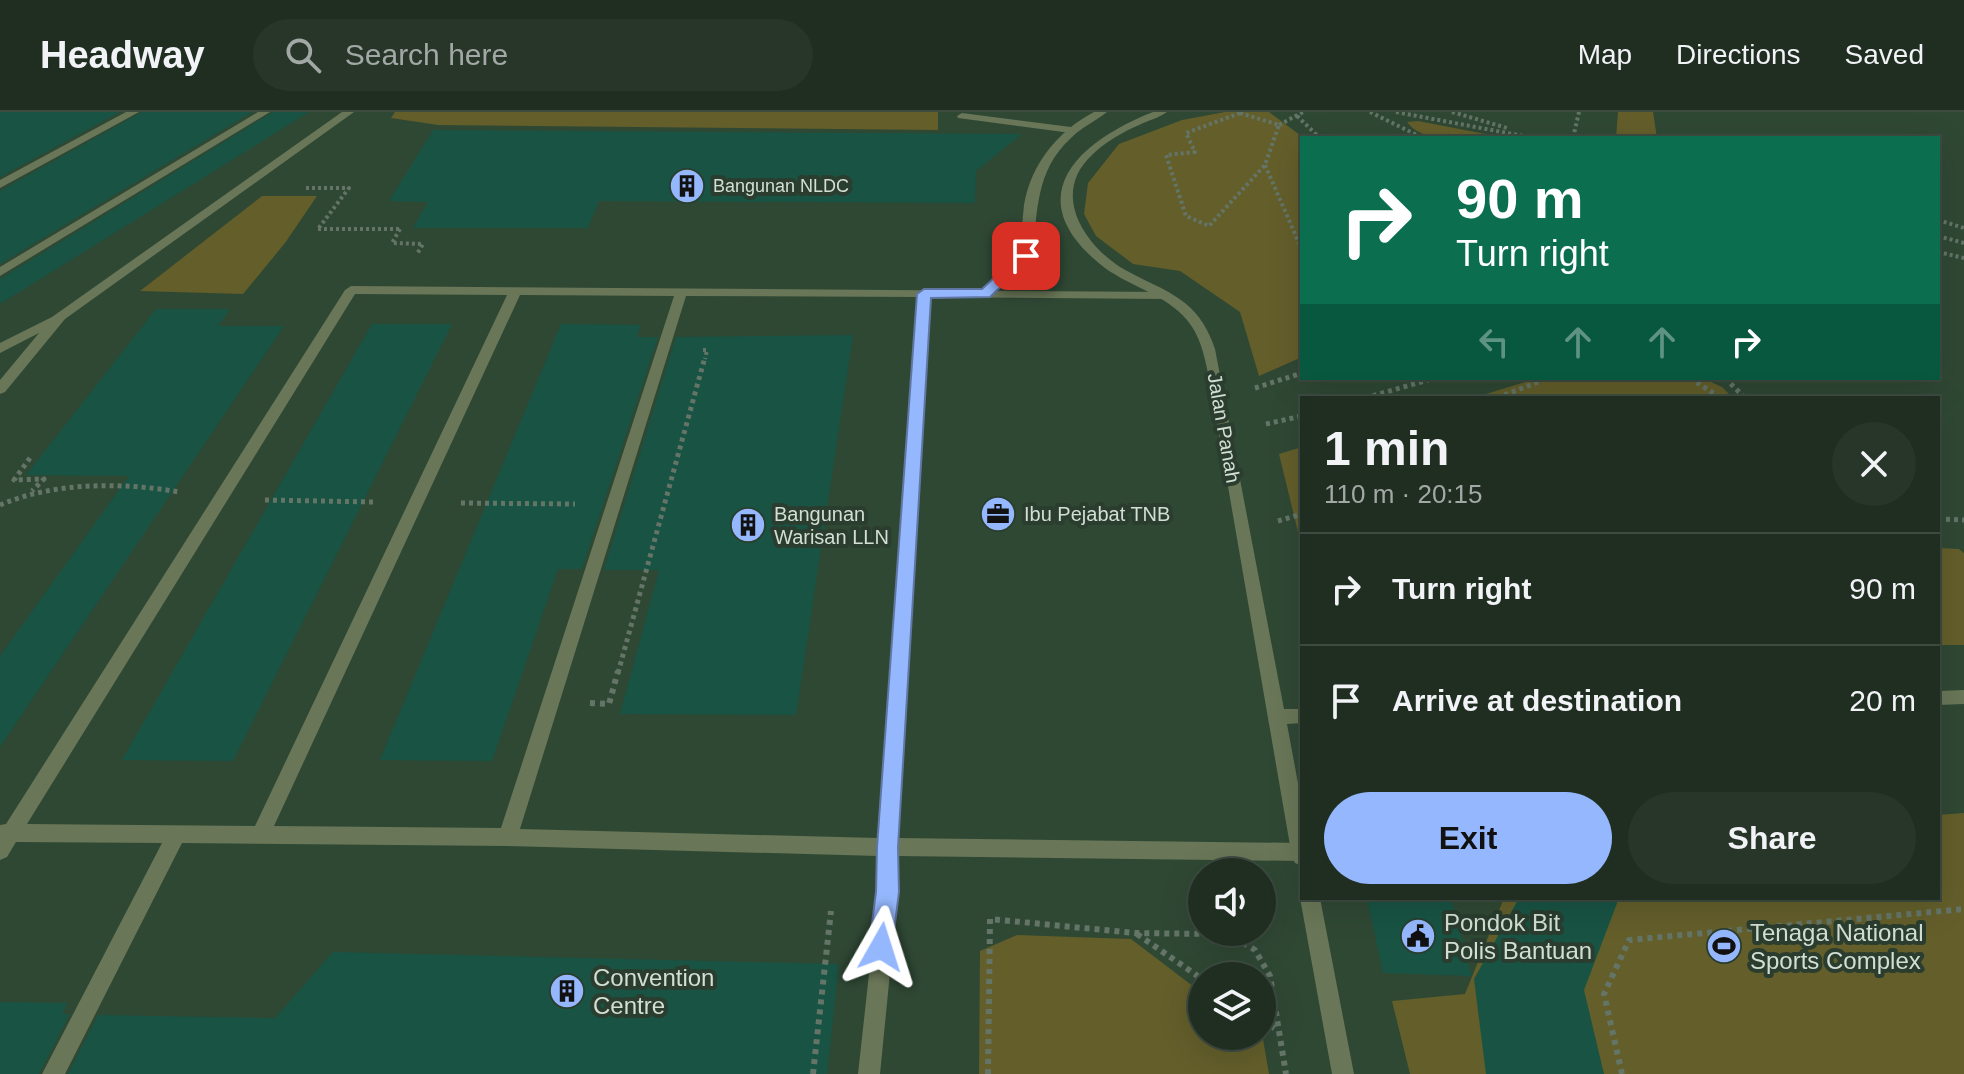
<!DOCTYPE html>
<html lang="en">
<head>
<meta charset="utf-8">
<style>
  body { margin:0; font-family:Arial,sans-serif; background:#28362a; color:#f1f3f6; height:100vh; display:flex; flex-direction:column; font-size:30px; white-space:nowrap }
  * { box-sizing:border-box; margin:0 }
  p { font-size:26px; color:#a2a8a5 }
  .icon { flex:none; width:44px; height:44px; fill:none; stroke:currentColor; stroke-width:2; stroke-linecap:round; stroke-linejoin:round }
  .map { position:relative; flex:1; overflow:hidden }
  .drawer { position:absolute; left:1300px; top:284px; width:640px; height:504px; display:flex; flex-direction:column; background:#202e22; border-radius:0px; box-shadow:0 8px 32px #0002,0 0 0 2px #3d4a40 }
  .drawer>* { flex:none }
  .hud { position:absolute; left:1300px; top:24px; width:640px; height:244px; border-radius:0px; box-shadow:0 8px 32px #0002,0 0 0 2px #3d4a40; background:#0b6e4f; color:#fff; overflow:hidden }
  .controls { position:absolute; left:1188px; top:746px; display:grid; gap:16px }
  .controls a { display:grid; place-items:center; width:88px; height:88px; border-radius:50%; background:#202e22; box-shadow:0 8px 32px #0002,0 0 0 2px #3d4a40; font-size:40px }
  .pin { position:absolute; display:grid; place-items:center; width:68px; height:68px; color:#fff; margin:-34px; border-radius:16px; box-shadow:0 4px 12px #0006 }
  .me { position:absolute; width:88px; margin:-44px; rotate:6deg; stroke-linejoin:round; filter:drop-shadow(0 0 6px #0008) }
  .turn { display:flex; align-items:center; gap:28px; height:168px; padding:0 24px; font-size:36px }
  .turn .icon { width:104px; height:104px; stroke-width:2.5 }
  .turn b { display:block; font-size:56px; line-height:68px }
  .lanes { display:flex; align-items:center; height:76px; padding:0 24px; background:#0003; justify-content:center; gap:40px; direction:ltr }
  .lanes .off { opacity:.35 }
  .round { display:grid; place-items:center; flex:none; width:84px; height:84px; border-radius:42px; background:#28362a }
  .overview { display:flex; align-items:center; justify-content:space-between; height:136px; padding:0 24px }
  h1 { font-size:48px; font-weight:700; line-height:60px }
  .button { display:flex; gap:16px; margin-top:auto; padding:16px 24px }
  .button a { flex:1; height:92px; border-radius:48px; background:#94b7fd; color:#111; font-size:32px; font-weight:700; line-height:92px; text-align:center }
  .button a+a { background:#28362a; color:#f1f3f6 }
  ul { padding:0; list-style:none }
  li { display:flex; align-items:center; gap:24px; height:112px; padding:0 24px; border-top:2px solid #3d4a40 }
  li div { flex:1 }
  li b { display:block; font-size:30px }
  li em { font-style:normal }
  header { display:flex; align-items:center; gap:48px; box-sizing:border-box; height:112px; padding:0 40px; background:#202e22; border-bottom:2px solid #3d4a40 }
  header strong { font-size:38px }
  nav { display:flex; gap:44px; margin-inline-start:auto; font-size:28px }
  .search { width:560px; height:72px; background:#28362a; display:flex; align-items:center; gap:20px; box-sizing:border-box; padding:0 28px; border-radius:44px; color:#a2a8a5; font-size:30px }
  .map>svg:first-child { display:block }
  .built { fill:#2f4834; fill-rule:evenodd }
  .green { fill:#635e2a }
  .building { fill:#185344 }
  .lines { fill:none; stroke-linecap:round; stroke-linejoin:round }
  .path-far2 { stroke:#647568; stroke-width:4; stroke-dasharray:3 3; stroke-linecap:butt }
  .path-far1 { stroke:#647568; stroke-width:5; stroke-dasharray:4 4; stroke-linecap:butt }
  .path { stroke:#647568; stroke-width:6; stroke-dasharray:5 5; stroke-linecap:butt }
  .service { fill:#697657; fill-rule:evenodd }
  .minor { fill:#697657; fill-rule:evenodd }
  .route { fill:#94b7fd; stroke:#6077a4; stroke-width:2 }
  .labels { text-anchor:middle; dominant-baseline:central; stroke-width:8; stroke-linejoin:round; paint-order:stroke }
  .far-poi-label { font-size:18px; fill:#d3dfd5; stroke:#2a3d2e; text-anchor:start }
  .street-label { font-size:20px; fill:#d3dfd5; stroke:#2a3d2e }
  .poi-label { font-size:20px; fill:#d3dfd5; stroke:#2a3d2e; text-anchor:start }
  .near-poi-label { font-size:24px; fill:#d3dfd5; stroke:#2a3d2e; text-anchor:start }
</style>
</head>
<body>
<header>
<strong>Headway</strong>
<div class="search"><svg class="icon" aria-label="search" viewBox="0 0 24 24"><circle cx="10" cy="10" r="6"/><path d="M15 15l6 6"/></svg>Search here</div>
<nav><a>Map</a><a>Directions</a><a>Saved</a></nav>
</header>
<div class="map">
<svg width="1964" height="962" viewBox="0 0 1964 962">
  <rect width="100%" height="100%" fill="#2a3d2e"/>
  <path class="built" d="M0 0H1964V962H0ZM1302 26H1938V266H1302ZM1302 286H1938V786H1302ZM1202 760H1262V820H1202ZM1202 864H1262V924H1202Z"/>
  <g class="green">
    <polygon points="395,0 938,0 938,18 438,13 391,6"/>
    <polygon points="1225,0 1269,0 1304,26 1302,245 1259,264 1240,200 1180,159 1133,152 1096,124 1084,102 1088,71 1119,32 1182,8"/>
    <polygon points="1618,0 1653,0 1657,26 1616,26"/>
    <path d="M1418 9 1506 26C1479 26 1425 35 1407 10Z"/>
    <polygon points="262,84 317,84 285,131 243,182 140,179"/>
    <polygon points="1538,266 1702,266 1722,275 1733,286 1473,286"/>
    <polygon points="1302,335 1302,424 1299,424 1279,342"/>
    <polygon points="1938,436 1959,437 1964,441 1964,533 1938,533"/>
    <polygon points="1964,701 1964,962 1410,962 1392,889 1465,882 1504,786 1938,786 1938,703"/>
    <polygon points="1017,823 1131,827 1202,881 1202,924 1263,927 1269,962 979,962 980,839"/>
  </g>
  <g class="building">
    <polygon points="0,0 120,0 0,65"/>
    <polygon points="142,0 252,0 0,152 0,79"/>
    <polygon points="273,0 309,0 0,192 0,167"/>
    <polygon points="433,18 1022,22 976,59 975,91 599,89 588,116 413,116 428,90 389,89"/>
    <polygon points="156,197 230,197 218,214 284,214 0,635 0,544 129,364 26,363"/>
    <polygon points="372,212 452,212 233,649 122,648"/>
    <polygon points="561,212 641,213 637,225 658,225 582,457 558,457 492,649 380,648"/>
    <polygon points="853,223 796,603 620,602 659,458 604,458 676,225"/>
    <polygon points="1367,786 1451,786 1472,864 1383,861"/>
    <polygon points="1519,786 1619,786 1584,878 1604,962 1486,962 1474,867"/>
    <polygon points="333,840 839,852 827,962 68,962 98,903 275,906"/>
    <polygon points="0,890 68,891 62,902 70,902 39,962 0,962"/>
  </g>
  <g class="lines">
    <g class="path-far2">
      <polyline points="1370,0 1423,26"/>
      <polyline points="1396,0 1534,26"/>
      <polyline points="1452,0 1507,16"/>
      <polygon points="1240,1 1279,13 1265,53 1209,114 1186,104 1166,43 1195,40 1186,21"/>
      <polyline points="1297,4 1320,26"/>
      <polyline points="1279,13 1303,0"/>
      <polyline points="1573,26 1579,0"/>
      <polyline points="1265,53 1302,138"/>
      <polyline points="306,76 349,76 318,117"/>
      <polyline points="1938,108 1964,116"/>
      <polyline points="318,117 399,117"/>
      <polyline points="400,117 392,131 423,132 417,142"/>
      <polyline points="1938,124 1964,131"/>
      <polyline points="1938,140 1964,146"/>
      <polyline points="703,238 707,238 705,247"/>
    </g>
    <g class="path-far1">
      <polyline points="1690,266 1721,286"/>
      <polyline points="1725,266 1745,286"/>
      <polyline points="1255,276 1302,261"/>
      <polyline points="1365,286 1435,266"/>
      <polyline points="1497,286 1548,266"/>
      <polyline points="1266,312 1302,304"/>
      <polyline points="30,346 14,368 44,367 32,379"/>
      <polyline points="265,388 375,390"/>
      <polyline points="461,391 575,392"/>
      <path d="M0 393C53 370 122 370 179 380"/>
      <polyline points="1938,407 1964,408"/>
      <polyline points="1278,409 1302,402"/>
      <polyline points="618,561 705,245"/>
    </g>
    <g class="path">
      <polyline points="590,591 609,592 618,559"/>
      <polyline points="1137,822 1202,867"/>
      <polyline points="1262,908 1277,918"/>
      <polyline points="813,962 831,799"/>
      <polyline points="988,962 990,807 1135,821 1209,822 1239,828 1255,838 1270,864 1286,962"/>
      <polyline points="1622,962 1604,882 1629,828 1964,797"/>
    </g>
    <g class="service">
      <polygon points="126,0 139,0 0,76 0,68"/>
      <polygon points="258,0 270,0 0,164 0,155"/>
      <polygon points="342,0 354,0 65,207 5,280 0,282 0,268 39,221 0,241 0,231 52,205"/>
      <polygon points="962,1 1071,15 1076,18 1071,21 958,6 957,4"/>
      <path d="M351 174 1169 180V186L1165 187 930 185 897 726 1301 731 1302 749 897 744 898 780 880 962H858L878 780V744L508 734 182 731 65 962H42L162 731 16 730 7 745 0 748V713L6 712 345 178ZM355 182 507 183 255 714 27 712ZM520 183 674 184 501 716 274 714ZM686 184 918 185 878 726 520 717Z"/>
    </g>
    <g class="minor">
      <path d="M1094 0H1107C1096 9 1082 15 1071 26 1035 59 1038 99 1032 144L989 185H981V179L1020 143C1022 126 1022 109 1024 93 1031 52 1058 19 1094 0Z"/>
      <path d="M1153 0H1167C1159 6 1149 8 1139 13 1123 20 1105 30 1092 43 1052 80 1081 129 1120 155 1141 168 1165 175 1185 191 1200 203 1209 219 1215 237L1284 597H1302V611L1287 612 1302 693V754L1295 751 1292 745 1211 276C1206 253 1203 227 1187 208 1165 182 1131 175 1105 156 1017 88 1074 31 1153 0Z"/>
      <polygon points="1964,578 1964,592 1938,593 1938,579"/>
      <polygon points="1302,782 1302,786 1320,786 1354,962 1332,962 1300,786"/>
    </g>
  </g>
  <polygon class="route" points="1021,141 1033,144 990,185 931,186 898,735 899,780 892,835 889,843 881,846 872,843 869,835 876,780 877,735 917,182 924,177 982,177"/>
  <defs>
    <g id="building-disc" transform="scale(1.8)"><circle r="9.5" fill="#94b7fd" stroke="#2a3d2e"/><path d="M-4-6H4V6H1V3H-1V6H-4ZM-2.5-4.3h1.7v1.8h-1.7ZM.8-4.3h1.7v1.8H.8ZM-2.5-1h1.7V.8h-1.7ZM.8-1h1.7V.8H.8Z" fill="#111"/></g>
    <g id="office-disc" transform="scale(1.8)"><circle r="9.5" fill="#94b7fd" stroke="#2a3d2e"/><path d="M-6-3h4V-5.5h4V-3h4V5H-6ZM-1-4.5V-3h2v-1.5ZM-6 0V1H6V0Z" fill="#111"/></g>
    <g id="civic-disc" transform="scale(1.8)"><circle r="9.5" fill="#94b7fd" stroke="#2a3d2e"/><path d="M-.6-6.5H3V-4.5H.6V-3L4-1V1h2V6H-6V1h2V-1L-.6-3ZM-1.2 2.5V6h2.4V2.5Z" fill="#111"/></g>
    <g id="stadium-disc" transform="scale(1.8)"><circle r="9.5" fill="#94b7fd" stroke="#2a3d2e"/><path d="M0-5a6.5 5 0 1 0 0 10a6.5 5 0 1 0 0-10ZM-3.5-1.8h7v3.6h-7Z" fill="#111"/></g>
  </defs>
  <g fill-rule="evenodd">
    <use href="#building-disc" x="687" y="74"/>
    <use href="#office-disc" x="998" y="402"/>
    <use href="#building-disc" x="748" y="413"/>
    <use href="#civic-disc" x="1418" y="824"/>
    <use href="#stadium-disc" x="1724" y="834"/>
    <use href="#building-disc" x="567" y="879"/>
  </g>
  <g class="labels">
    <g class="far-poi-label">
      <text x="713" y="74">Bangunan NLDC</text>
    </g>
    <g class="street-label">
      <text transform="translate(1224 316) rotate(80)">Jalan Panah</text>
    </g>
    <g class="poi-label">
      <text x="774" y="402">Bangunan<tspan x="774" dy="23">Warisan LLN</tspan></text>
      <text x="1024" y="402">Ibu Pejabat TNB</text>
    </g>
    <g class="near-poi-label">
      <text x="1444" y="810">Pondok Bit<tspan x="1444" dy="28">Polis Bantuan</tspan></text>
      <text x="1750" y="820">Tenaga National<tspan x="1750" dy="28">Sports Complex</tspan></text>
      <text x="593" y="865">Convention<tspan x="593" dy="28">Centre</tspan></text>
    </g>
  </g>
</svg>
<div class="controls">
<a><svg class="icon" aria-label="sound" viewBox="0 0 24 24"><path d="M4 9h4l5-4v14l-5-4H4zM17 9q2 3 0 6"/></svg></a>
<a><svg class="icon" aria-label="layers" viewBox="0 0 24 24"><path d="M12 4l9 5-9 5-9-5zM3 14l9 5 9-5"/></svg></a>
</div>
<div class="pin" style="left:1026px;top:144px;background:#d93025"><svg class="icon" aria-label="arrive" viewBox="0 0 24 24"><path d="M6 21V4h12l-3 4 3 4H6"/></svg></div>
<svg class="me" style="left:881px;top:835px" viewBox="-20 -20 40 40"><path d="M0-17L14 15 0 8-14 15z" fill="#94b7fd" stroke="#fff" stroke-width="4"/></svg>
<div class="hud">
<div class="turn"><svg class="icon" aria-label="right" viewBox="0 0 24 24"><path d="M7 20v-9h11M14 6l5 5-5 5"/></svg><div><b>90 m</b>Turn right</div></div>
<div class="lanes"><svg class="icon off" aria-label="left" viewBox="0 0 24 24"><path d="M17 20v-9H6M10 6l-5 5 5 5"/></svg><svg class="icon off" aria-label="ahead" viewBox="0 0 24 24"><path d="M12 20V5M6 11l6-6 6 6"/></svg><svg class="icon off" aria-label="ahead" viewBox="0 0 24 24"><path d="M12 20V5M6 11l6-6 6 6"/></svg><svg class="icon" aria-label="right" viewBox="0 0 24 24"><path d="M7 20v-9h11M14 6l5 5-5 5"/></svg></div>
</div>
<section class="drawer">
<div class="overview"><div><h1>1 min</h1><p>110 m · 20:15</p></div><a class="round"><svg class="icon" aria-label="close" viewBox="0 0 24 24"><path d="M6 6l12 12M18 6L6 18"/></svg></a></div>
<ul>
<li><svg class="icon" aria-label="right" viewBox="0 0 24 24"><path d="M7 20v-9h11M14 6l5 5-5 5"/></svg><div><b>Turn right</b></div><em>90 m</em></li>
<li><svg class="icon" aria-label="arrive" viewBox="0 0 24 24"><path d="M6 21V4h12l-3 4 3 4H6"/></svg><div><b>Arrive at destination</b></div><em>20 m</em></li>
</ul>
<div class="button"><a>Exit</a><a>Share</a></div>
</section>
</div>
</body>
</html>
